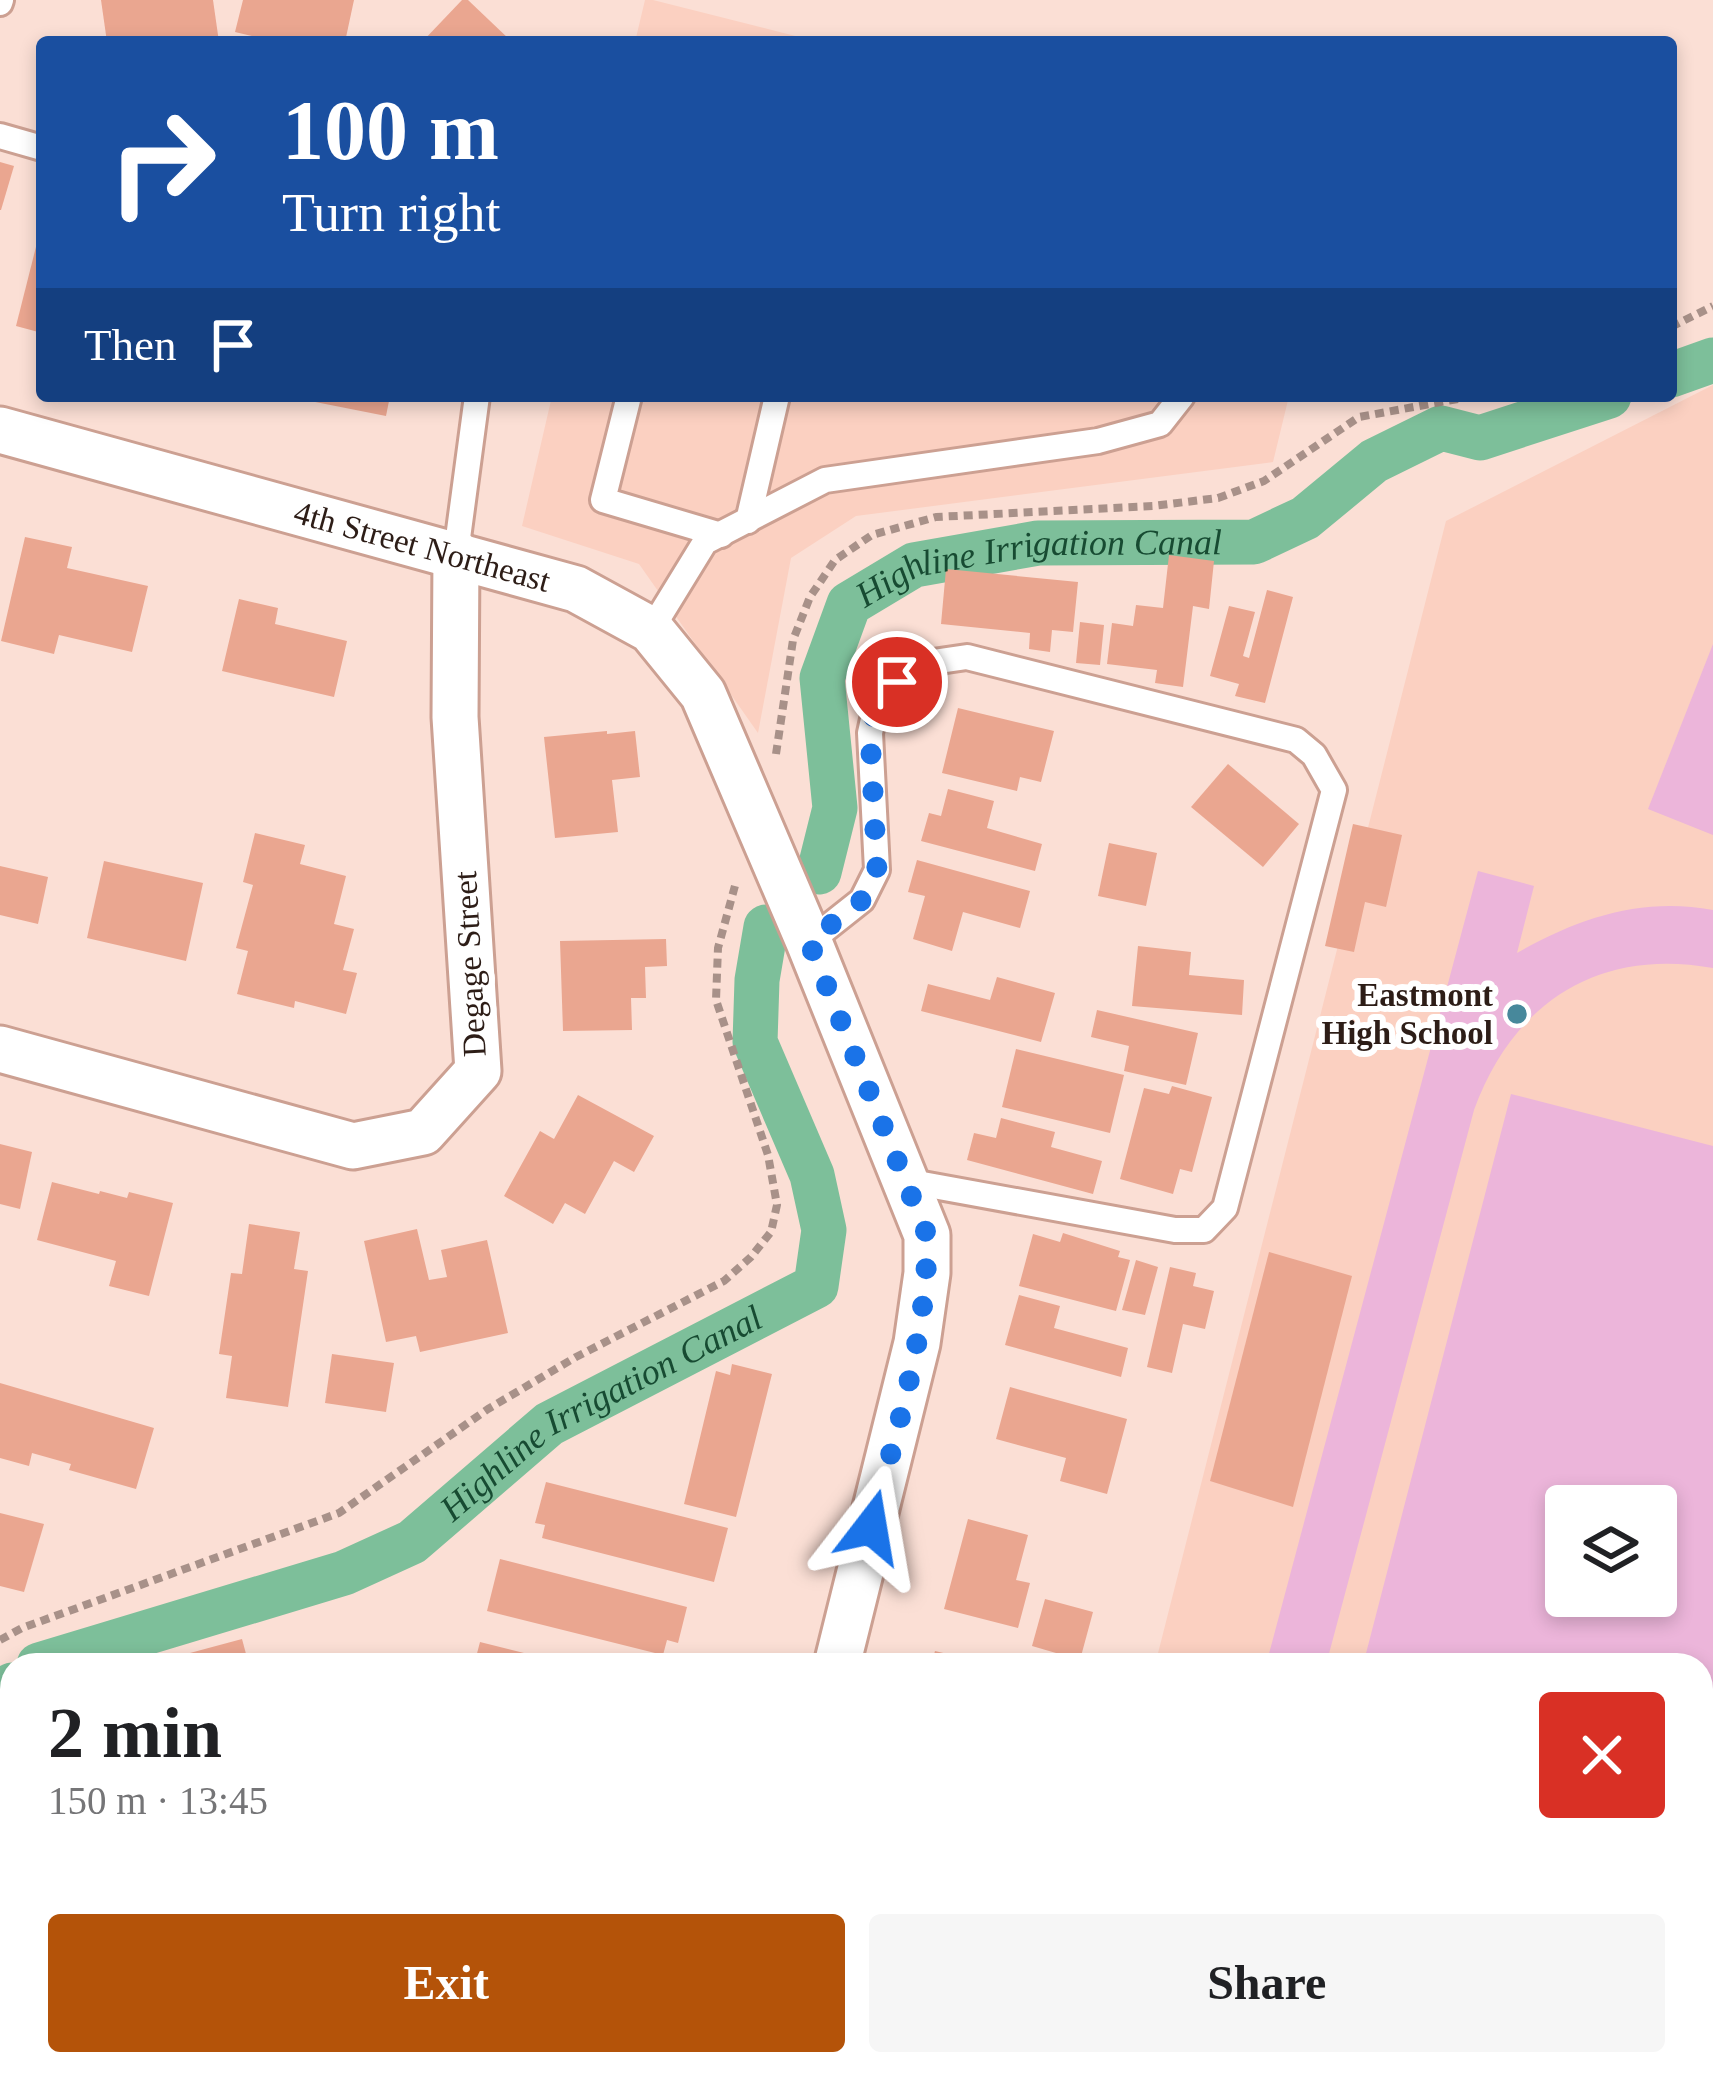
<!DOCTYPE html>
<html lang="en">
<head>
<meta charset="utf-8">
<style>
  body { margin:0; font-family:"Times New Roman",serif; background:#f6f6f6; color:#202124; height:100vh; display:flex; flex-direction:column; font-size:45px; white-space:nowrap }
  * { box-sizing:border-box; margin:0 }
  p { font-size:39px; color:#757577 }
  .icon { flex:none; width:66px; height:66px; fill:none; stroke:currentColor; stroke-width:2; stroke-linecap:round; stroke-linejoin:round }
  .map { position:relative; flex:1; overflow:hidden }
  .sheet { position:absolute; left:0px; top:1653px; width:1713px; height:423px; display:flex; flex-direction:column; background:#fff; border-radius:36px 36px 0 0; box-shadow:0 6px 18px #0003 }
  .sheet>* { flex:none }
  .top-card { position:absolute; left:36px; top:36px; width:1641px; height:366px; border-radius:12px; box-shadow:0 6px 18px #0003; background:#1a4fa0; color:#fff; overflow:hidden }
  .tools { position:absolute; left:1545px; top:1485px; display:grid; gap:24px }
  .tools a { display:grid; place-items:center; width:132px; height:132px; border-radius:12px; background:#fff; box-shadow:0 6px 18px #0003; font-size:60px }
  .pin { position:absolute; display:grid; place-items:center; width:102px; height:102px; color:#fff; margin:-51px; border:6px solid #fff; border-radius:50%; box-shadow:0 3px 12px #0007 }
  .me { position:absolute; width:132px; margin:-66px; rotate:14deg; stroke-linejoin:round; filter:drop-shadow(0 0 9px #0008) }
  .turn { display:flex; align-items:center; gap:42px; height:252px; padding:0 48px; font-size:54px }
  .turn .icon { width:156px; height:156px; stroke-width:2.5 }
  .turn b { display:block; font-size:84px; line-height:102px }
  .then { display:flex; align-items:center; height:114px; padding:0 48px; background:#0003; gap:24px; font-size:45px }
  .round { display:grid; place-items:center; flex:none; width:126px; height:126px; border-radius:12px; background:#f6f6f6 }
  .overview { display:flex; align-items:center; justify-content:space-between; height:204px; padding:0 48px }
  h1 { font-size:72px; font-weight:800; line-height:90px }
  .primary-button { display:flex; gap:24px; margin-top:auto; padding:24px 48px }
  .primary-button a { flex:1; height:138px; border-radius:12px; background:#b45309; color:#fff; font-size:48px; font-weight:800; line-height:138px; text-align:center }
  .primary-button a+a { background:#f6f6f6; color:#202124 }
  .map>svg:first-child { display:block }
  .built { fill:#fbd0c1; fill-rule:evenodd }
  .green { fill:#ecb5da; fill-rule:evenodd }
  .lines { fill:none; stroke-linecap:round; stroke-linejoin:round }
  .canal { stroke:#7dbf9a; stroke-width:45 }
  .building { fill:#eaa690 }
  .lane-casing { stroke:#cca092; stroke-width:30 }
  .street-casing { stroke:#cca092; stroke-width:51 }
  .secondary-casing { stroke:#cca092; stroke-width:72 }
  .path { stroke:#a89189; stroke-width:8; stroke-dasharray:9 6; stroke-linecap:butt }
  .lane { stroke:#fff; stroke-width:24 }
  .street { stroke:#fff; stroke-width:45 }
  .secondary { stroke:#fff; stroke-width:66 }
  .route { stroke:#1a73e8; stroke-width:21; stroke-dasharray:0 37.8 }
  .poi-dot { fill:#47889b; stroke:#fff; stroke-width:4.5 }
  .labels { text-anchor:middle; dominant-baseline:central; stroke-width:12; stroke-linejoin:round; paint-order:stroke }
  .street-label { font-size:33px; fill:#2d1d17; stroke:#fff }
  .poi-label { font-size:33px; font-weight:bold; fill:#2d1d17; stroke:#fff; text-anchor:end }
  .water-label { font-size:36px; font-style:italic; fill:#174b32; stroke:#fff }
</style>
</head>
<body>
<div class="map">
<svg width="1713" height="2075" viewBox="0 0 1713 2075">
  <rect width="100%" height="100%" fill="#fbdfd5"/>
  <g class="built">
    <polygon points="645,0 653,0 819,42 635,42"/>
    <path d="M1713 385V2075H1472L1430 2064H1701V1665H1155L1446 521ZM1566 1506H1656V1596H1566Z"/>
    <polygon points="552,396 1289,396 1273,462 856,516 791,558 758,733 639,564 522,526"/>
  </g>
  <g class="green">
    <polygon points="1713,644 1713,835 1648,809"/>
    <path d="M1478 871 1534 886 1517 953C1579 918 1641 897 1713 910V968C1598 947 1513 1003 1474 1110L1326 1665H1266Z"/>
    <path d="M1511 1094 1713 1146V1692L1701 1739V1665H1363ZM1656 1506V1596H1566V1506Z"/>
    <polygon points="1713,1765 1713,1917 1701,1932 1701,1810"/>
  </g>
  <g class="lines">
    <g class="canal">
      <polyline points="1671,375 1713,360"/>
      <path id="s1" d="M819 872 835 808 822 678 849 604 914 565 1038 543 1254 542 1305 518 1374 461 1441 428 1480 438 1609 396"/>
      <path id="s2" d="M39 1665 344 1573 412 1542 549 1424 816 1286 824 1230 812 1175 755 1042 757 980 766 927"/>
      <polyline points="0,1694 12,1685"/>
    </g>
  </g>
  <g class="building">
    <polygon points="101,0 213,0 219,42 107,42"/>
    <polygon points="243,0 354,0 345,42 276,42 235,32"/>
    <polygon points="462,0 468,0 512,42 422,42"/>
    <polygon points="0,162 14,166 1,210 0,210"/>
    <polygon points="40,231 42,231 42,333 16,326"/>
    <polygon points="285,396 390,396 386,416"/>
    <polygon points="25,537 72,547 67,568 148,586 132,652 59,635 54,654 1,641"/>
    <polygon points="1169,555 1214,561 1209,609 1193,606 1183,687 1155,683 1157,670 1107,664 1112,623 1133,626 1136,605 1163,608"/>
    <polygon points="946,569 1078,582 1073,632 1052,630 1050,652 1029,649 1030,633 941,624"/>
    <polygon points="1267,590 1293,597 1265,703 1235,696 1239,684 1210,676 1229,606 1255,612 1243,656 1249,658"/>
    <polygon points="239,599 278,608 275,624 347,641 334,697 222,671"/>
    <polygon points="1080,622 1104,625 1100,665 1076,663"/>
    <polygon points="958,708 1054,731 1041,782 1020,777 1017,791 942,773"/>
    <polygon points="607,731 607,734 635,731 640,777 612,780 618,832 555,838 544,737"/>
    <polygon points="1228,764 1299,824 1263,867 1191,807"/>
    <polygon points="948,789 994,801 987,828 1042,844 1035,871 921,841 929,813 941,816"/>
    <polygon points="1353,824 1402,835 1386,907 1365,902 1354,952 1325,946"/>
    <polygon points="255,833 305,845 300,864 346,876 334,924 354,929 343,970 357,973 346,1014 295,1001 294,1008 237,994 248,951 236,948 253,885 243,882"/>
    <polygon points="1109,843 1157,853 1146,906 1098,896"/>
    <polygon points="917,860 1030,891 1020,928 963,912 952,951 913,939 925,896 908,892"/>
    <polygon points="104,861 203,883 186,961 87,938"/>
    <polygon points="0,866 48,877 38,924 0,915"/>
    <polygon points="666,939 667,966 645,967 646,998 631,998 632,1030 563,1031 560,941"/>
    <polygon points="1138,946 1191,952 1189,975 1244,980 1242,1015 1132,1006"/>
    <polygon points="997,977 1055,993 1041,1042 921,1011 928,984 990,1000"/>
    <polygon points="1097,1010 1198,1033 1186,1085 1124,1071 1129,1046 1091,1037"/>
    <polygon points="1016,1049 1124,1075 1110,1133 1002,1107"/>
    <polygon points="1172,1086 1212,1097 1192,1172 1180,1169 1173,1194 1120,1179 1144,1088 1169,1094"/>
    <polygon points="578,1095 654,1136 634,1172 614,1161 585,1214 565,1203 553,1224 504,1196 540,1131 554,1139"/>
    <polygon points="1001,1118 1055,1132 1051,1147 1102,1161 1093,1194 967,1160 974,1133 996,1138"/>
    <polygon points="0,1144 32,1152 20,1209 0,1204"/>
    <polygon points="52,1182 99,1194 100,1191 127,1198 129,1192 173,1203 149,1296 109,1286 116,1261 37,1240"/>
    <polygon points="249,1224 300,1232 294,1269 308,1271 288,1407 226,1398 232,1356 219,1354 231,1273 242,1274"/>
    <polygon points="417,1229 429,1280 447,1277 441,1250 487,1240 508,1333 420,1352 416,1336 386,1342 364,1241"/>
    <polygon points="1063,1233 1120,1251 1118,1257 1130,1260 1116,1311 1019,1286 1033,1234 1060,1242"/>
    <polygon points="1269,1252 1352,1276 1293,1507 1210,1481"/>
    <polygon points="1136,1260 1158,1267 1145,1315 1122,1310"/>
    <polygon points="1170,1267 1196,1273 1193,1286 1214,1291 1205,1329 1183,1324 1172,1373 1147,1367"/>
    <polygon points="1019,1295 1060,1306 1054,1328 1128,1348 1121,1377 1005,1345"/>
    <polygon points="332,1354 394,1363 386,1412 325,1403"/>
    <polygon points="732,1364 772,1374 736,1517 684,1504 716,1371 730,1375"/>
    <polygon points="0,1383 154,1428 136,1489 69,1470 71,1464 32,1453 29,1466 0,1458"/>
    <polygon points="1010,1387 1127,1419 1107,1494 1060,1481 1066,1458 996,1439"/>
    <polygon points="546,1482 728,1528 714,1582 542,1538 545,1525 535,1523"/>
    <polygon points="0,1513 44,1524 24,1592 0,1586"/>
    <polygon points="968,1519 1028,1535 1016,1580 1030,1583 1018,1628 944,1609"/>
    <polygon points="500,1559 687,1607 678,1643 667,1640 663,1655 487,1611"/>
    <polygon points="1045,1599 1093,1612 1080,1660 1032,1646"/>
    <polygon points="242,1639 249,1665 150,1665 149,1664"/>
    <polygon points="480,1642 564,1663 564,1665 474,1665"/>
    <polygon points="935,1651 985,1663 984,1665 931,1665"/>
    <polygon points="262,2064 335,2064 332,2075 259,2075"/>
  </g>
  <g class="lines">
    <g class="lane-casing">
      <g id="lane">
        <polyline points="0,3 1,0"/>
        <polyline points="0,136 42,148"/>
        <polyline points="629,396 603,500 721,535"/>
        <polyline points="748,521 777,396"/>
        <polyline points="456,553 477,396"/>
        <polyline points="651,630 705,542 825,480 1098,441 1160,424 1182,396"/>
        <polyline points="809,942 862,900 877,870 870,733 877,701 926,663 967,657 1296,740 1314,755 1334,790 1225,1208 1204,1230 1175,1230 906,1181"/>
      </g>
    </g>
    <g class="street-casing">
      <g id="street">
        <path id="s3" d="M0 430 576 589 651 630 703 694 809 942 927 1235V1273L917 1343 837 1665"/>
        <polyline points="0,1049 353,1146 423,1132 478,1071 455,717 456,553"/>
      </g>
    </g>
    <g class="secondary-casing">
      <g id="secondary">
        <polyline points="0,1803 12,1806"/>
        <polyline points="1028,2064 1073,2075"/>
        <polyline points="740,2075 742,2064"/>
      </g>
    </g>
    <g class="path">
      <polyline points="1671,327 1713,306"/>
      <polyline points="776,754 793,640 810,597 835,560 872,535 936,517 1153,506 1218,498 1264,481 1359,417 1474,396"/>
      <polyline points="0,1640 22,1628 339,1513 488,1409 576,1357 724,1281 751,1257 771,1232 777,1205 768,1155 716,1000 718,948 736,882"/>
    </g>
    <use href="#lane" class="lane"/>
    <use href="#street" class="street"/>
    <use href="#secondary" class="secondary"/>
  </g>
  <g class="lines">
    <path class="route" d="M871 1527C896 1432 928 1334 927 1235L809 942 862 900 877 870 870 734 877 701 897 682"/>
  </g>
  <circle class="poi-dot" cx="1517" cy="1014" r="12"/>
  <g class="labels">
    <g class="street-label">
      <text stroke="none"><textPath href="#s3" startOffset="438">4th Street Northeast</textPath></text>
      <text transform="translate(470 964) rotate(-93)">Degage Street</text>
    </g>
    <g class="poi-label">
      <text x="1493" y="995">Eastmont<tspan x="1493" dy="38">High School</tspan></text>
    </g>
    <g class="water-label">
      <text stroke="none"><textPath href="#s1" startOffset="474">Highline Irrigation Canal</textPath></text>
      <text stroke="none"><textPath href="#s2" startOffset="624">Highline Irrigation Canal</textPath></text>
    </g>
  </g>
</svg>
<div class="tools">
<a><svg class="icon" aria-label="layers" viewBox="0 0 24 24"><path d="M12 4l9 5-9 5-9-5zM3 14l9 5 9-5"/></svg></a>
</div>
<div class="pin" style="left:897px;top:682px;background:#d93025"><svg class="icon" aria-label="arrive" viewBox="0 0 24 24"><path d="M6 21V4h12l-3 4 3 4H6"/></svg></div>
<svg class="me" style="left:871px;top:1527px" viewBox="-20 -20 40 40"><path d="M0-17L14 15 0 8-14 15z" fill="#1a73e8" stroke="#fff" stroke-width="4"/></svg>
<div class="top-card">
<div class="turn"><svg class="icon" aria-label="right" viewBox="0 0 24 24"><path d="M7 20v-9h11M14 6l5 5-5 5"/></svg><div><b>100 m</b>Turn right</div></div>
<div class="then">Then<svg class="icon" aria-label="arrive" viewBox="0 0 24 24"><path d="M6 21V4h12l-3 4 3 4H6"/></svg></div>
</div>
<section class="sheet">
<div class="overview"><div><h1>2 min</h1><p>150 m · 13:45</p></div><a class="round" style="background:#d93025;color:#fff"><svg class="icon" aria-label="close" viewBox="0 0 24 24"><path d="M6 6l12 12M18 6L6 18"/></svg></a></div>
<div class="primary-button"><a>Exit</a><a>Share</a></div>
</section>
</div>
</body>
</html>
